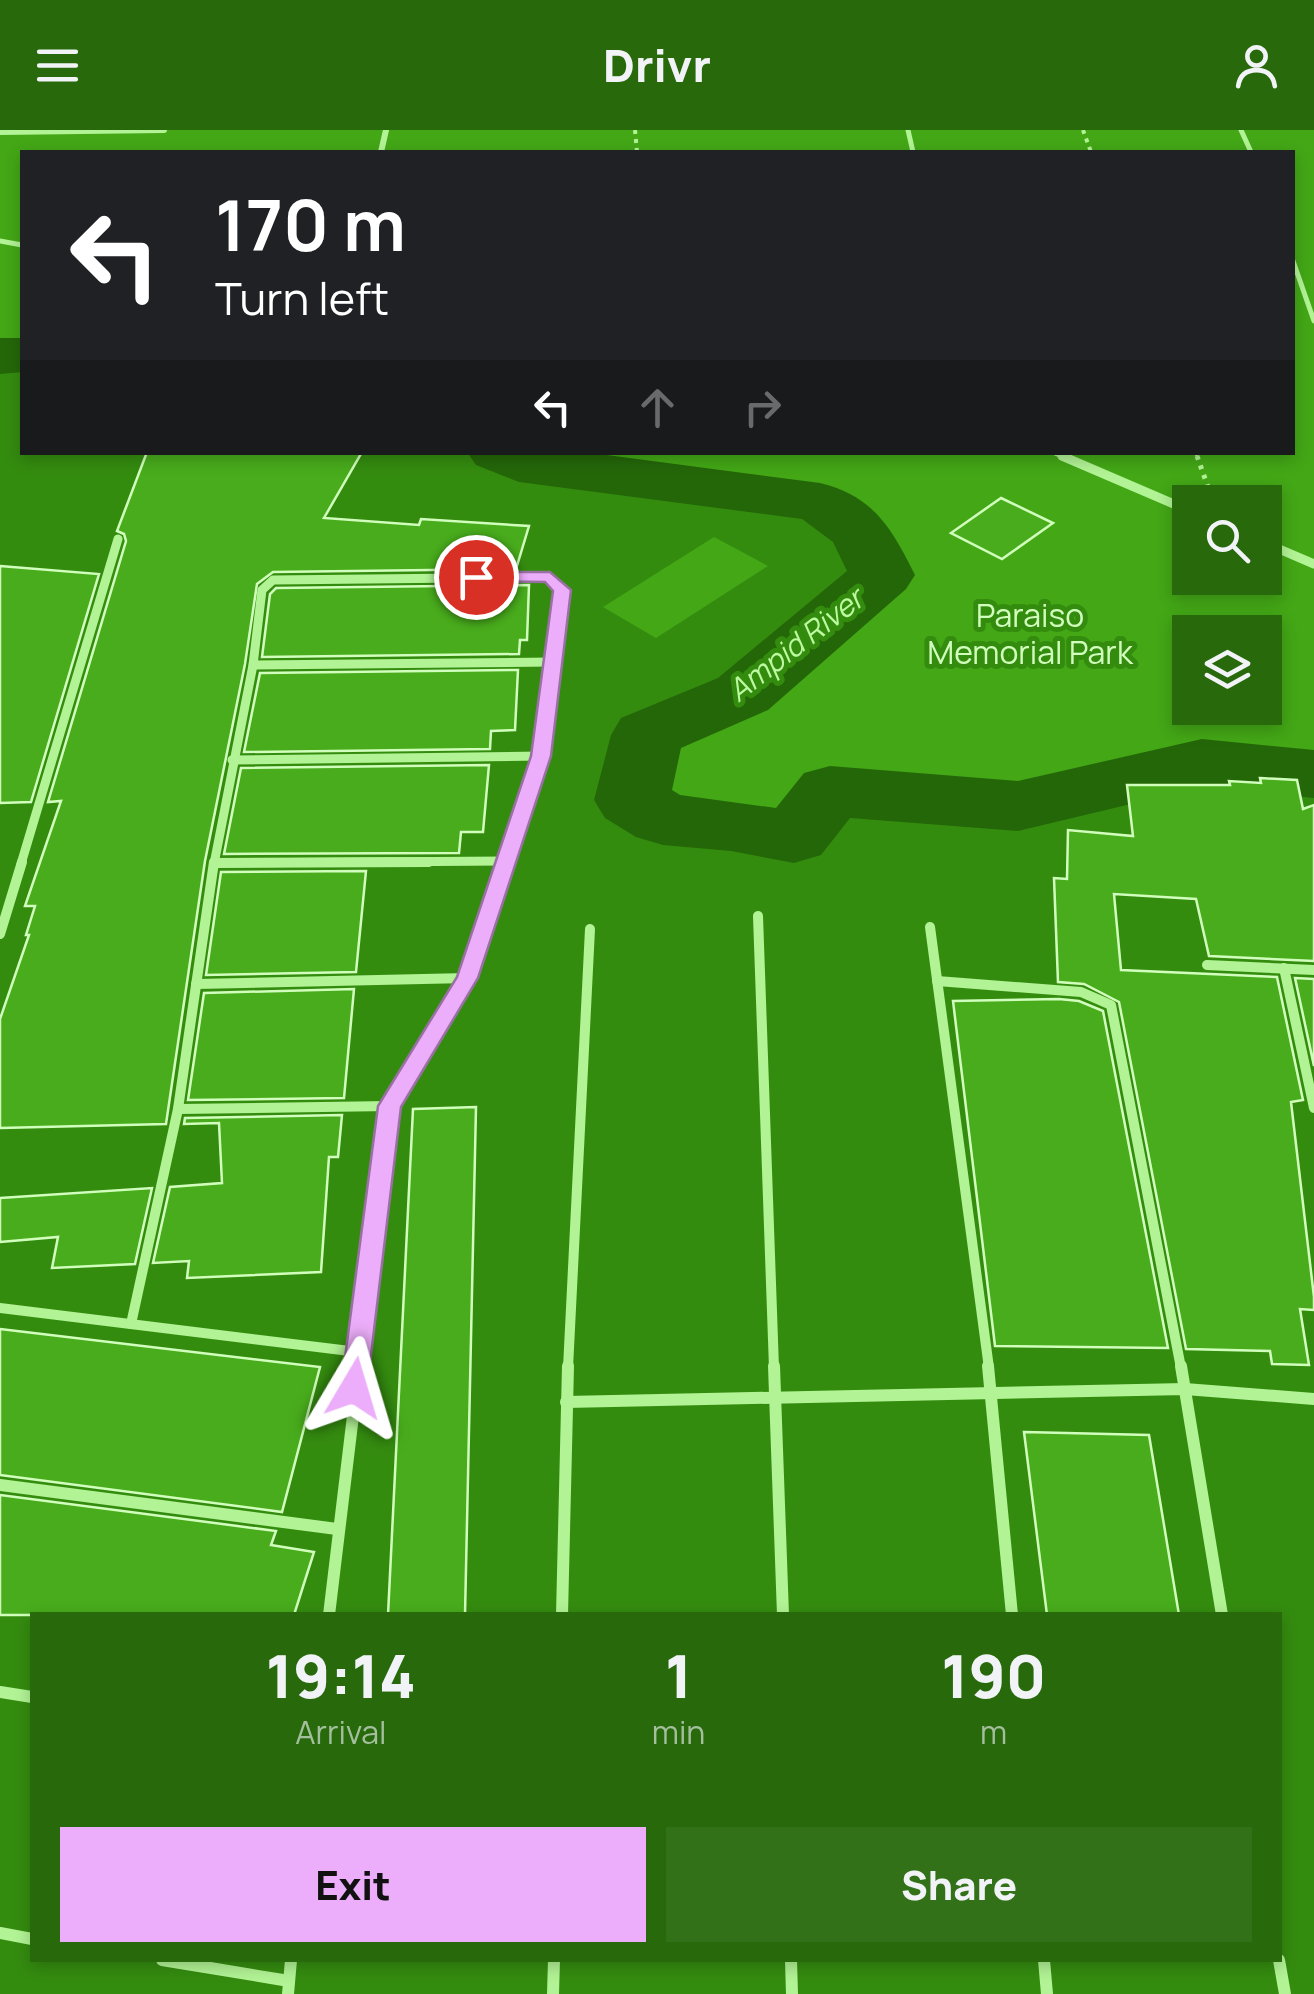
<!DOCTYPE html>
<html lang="en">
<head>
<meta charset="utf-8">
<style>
  body { margin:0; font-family:Manrope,sans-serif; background:#337119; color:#f1f3f6; height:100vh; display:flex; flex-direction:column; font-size:38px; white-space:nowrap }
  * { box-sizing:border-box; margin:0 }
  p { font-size:32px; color:#a4bf9d }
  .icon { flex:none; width:55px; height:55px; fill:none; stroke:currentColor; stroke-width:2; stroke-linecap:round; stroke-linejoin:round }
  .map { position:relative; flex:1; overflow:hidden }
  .drawer { position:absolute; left:30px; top:1482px; width:1252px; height:350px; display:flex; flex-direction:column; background:#27690b; border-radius:0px; box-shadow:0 5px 15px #0003 }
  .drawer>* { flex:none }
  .top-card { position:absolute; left:20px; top:20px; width:1275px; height:305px; border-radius:0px; box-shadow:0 5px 15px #0003; background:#202124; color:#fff; overflow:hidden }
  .fabs { position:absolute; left:1172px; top:355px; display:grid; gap:20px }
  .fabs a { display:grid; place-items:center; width:110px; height:110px; border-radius:0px; background:#27690b; box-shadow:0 5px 15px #0003; font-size:50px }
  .pin { position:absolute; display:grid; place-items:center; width:85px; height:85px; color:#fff; margin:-42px; border:5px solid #fff; border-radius:50%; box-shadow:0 2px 10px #0007 }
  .me { position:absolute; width:110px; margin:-55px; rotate:7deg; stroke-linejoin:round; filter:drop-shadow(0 0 8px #0008) }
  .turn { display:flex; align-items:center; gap:35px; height:210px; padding:0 30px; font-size:45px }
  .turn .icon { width:130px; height:130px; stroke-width:2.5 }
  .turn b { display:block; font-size:70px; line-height:85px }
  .lanes { display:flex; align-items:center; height:95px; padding:0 30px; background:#0003; justify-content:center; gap:50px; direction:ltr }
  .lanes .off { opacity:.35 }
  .eta { display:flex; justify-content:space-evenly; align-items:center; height:170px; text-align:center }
  .eta b { font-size:60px; font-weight:800; line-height:70px }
  .button { display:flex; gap:20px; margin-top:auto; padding:20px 30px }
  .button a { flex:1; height:115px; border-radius:0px; background:#ecadfa; color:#111; font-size:40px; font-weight:800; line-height:115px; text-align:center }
  .button a+a { background:#337119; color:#f1f3f6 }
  header { display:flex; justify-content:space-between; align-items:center; height:130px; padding:0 30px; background:#27690b; font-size:45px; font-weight:800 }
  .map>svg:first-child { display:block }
  .green { fill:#43a716; fill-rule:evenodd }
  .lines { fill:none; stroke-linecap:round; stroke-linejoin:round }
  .river { fill:#246709; fill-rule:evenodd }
  .building { fill:#48ac1c; stroke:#d1febc; stroke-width:2.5 }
  .path-far1 { stroke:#b2f395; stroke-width:4; stroke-dasharray:4 5; stroke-linecap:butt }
  .path { stroke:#b2f395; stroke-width:5; stroke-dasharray:4 6; stroke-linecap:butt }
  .lane { stroke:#b2f395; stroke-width:5 }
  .street-far3 { stroke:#b2f395; stroke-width:6 }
  .street-far2 { stroke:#b2f395; stroke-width:9 }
  .street-far1 { stroke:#b2f395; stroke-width:10 }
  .street { stroke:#b2f395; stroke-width:12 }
  .route { fill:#ecadfa; stroke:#9970a2; stroke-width:2.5 }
  .labels { text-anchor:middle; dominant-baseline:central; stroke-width:10; stroke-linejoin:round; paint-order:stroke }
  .far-water-label { font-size:30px; font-style:italic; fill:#bdfaa1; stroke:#348c0f }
  .park-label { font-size:32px; fill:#d1febc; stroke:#348c0f }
</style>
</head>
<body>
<header><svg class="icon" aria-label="menu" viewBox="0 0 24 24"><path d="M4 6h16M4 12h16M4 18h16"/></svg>Drivr<svg class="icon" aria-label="person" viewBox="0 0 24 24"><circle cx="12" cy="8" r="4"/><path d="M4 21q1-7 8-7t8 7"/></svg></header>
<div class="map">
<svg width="1314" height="1864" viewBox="0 0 1314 1864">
  <rect width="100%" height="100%" fill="#348c0f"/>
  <g class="green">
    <path d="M0 0H1314V644L1202 633 1018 676 830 661 794 707 731 695 663 689 632 670 647 605 743 564 882 444 861 402 820 372 519 333 498 323 1292 322V22H22V225L0 226ZM1190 372H1265V448H1190ZM1190 502H1265V578H1190Z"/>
    <polygon points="714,407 768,436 656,508 603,477"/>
  </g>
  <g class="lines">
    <g class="river">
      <polygon points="0,208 22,208 22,242 0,244"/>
      <path d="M467 322H584L820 353C874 366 892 399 915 445L906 459 768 580 681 618 672 660 680 665 776 678 804 643 830 636 1018 651 1202 609 1314 620V668L1202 657 1018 701 850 688 821 725 794 733 731 721 663 715 636 707 605 688 594 670 611 605 621 588 718 548 847 441 833 412 802 389 519 352 476 335Z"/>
    </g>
  </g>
  <g class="building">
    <polygon points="147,322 362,322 324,388 419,395 421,389 529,396 516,439 273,442 257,454 245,534 205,731 166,994 0,998 0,889 29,805 26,805 35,776 25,776 61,671 48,672 126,411 124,404 117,401"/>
    <polygon points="1001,368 1053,393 1002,429 951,403"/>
    <polygon points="0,436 99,444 31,672 0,673"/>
    <polygon points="529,455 527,510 520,510 519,524 262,527 270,464 276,458"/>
    <polygon points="518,540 515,600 491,601 490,619 244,622 260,543"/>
    <polygon points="489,635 483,702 461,702 459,723 224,724 241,638"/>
    <polygon points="1260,648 1297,650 1303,679 1314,675 1314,831 1209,826 1196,769 1114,764 1121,840 1277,847 1303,970 1291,972 1314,1167 1314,1180 1300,1179 1309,1235 1272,1234 1270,1221 1186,1219 1119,872 1084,854 1058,852 1054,748 1067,749 1068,700 1133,706 1127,655 1230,655 1229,651 1261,653"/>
    <polygon points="366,741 356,842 206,845 221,742"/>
    <polygon points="1295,848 1314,849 1314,936"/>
    <polygon points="354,859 344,968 188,970 204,863"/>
    <polygon points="1059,869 1079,871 1103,881 1168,1218 995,1216 953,871"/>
    <polygon points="476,977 465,1485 388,1485 413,979"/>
    <polygon points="342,985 338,1027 329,1027 321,1142 187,1148 189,1131 153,1133 170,1057 222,1053 219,993 184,994 185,988"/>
    <polygon points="152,1058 135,1134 52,1138 58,1107 0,1112 0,1068"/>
    <polygon points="0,1199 320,1237 282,1382 0,1345"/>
    <polygon points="1024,1302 1149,1305 1179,1485 1047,1485"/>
    <polygon points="0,1365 276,1401 271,1415 314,1422 294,1485 0,1485"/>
  </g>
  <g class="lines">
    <g class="path-far1">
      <polyline points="635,0 637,22"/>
      <polyline points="1083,0 1091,22"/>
      <polyline points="1196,322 1198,328"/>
    </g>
    <polyline class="path" points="1197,326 1208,357"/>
    <g class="lane">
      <polyline points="908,0 913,22"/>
      <polyline points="1241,0 1251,22"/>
      <polyline points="0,111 22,115"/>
      <polyline points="1292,128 1314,191"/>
    </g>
    <g class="street-far3">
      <polyline points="0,2 164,0"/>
      <polyline points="381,22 386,0"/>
      <polyline points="1054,322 1068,328"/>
    </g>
    <g class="street-far2">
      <polyline points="1062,326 1190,381"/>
      <polyline points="1265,413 1314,434"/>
      <polyline points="253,535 553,532"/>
      <polyline points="232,630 541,626"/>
      <polyline points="214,733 506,731"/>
      <polyline points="21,734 118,409"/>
      <polyline points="214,734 253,535 262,460 273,450 550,447 562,460 541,626 505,734"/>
    </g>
    <g class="street-far1">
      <polyline points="214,733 429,732"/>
      <polyline points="758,786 774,1238"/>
      <polyline points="930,797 989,1238"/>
      <polyline points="0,804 22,732"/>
      <polyline points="1207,835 1314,840"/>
      <polyline points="1284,838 1314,978"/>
      <polyline points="937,851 1081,862 1111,875 1181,1238"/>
      <polyline points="196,854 468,848"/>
      <polyline points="178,979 390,976"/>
      <polyline points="0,1178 358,1222"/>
      <polyline points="131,1194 178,979 214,732"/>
      <polyline points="359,1238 390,976 468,848 506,732"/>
      <polyline points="568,1238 590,799"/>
    </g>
    <g class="street">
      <polyline points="774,1236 783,1485"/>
      <polyline points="988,1236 1012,1485"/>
      <polyline points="1181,1236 1222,1485"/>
      <polyline points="566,1272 1185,1259 1314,1269"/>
      <polyline points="0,1355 337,1399"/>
      <polyline points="329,1485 359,1236"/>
      <polyline points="562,1485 568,1236"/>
      <polyline points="0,1562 32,1567"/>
      <polyline points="0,1803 32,1809"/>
      <polyline points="162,1830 289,1851"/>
      <polyline points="791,1830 792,1864"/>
      <polyline points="1044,1830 1047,1864"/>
      <polyline points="1279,1830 1285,1864"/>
      <polyline points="288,1864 291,1830"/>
      <polyline points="553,1864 554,1830"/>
    </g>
  </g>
  <polygon class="route" points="476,442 550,442 571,460 551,626 478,848 401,977 367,1258 363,1266 354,1269 345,1266 341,1258 378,976 457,847 531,626 553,461 545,452 469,451 469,443"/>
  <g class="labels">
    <g class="far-water-label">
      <text transform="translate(795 514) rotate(-38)">Ampid River</text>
    </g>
    <g class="park-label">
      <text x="1030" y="485">Paraiso<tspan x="1030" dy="37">Memorial Park</tspan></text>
    </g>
  </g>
</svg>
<div class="fabs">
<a><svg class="icon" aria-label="search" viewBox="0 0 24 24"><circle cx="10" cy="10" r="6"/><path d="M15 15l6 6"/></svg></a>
<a><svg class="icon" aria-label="layers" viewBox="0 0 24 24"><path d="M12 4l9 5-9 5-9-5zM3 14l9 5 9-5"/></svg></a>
</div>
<div class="pin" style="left:476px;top:447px;background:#d93025"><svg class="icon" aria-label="arrive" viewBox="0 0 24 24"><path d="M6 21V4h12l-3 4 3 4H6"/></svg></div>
<svg class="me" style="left:354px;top:1258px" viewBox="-20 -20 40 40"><path d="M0-17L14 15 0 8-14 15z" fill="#ecadfa" stroke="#fff" stroke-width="4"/></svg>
<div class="top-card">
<div class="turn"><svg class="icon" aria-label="left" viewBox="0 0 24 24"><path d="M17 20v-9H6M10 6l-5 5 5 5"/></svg><div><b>170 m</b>Turn left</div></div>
<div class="lanes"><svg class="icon" aria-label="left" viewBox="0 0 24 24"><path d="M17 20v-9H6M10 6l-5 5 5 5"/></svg><svg class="icon off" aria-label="ahead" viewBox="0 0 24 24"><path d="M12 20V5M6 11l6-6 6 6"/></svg><svg class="icon off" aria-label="right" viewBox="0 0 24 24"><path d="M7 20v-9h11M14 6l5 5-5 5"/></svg></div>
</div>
<section class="drawer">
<div class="eta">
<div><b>19:14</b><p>Arrival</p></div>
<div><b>1</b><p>min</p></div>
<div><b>190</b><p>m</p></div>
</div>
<div class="button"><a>Exit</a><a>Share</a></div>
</section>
</div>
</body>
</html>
